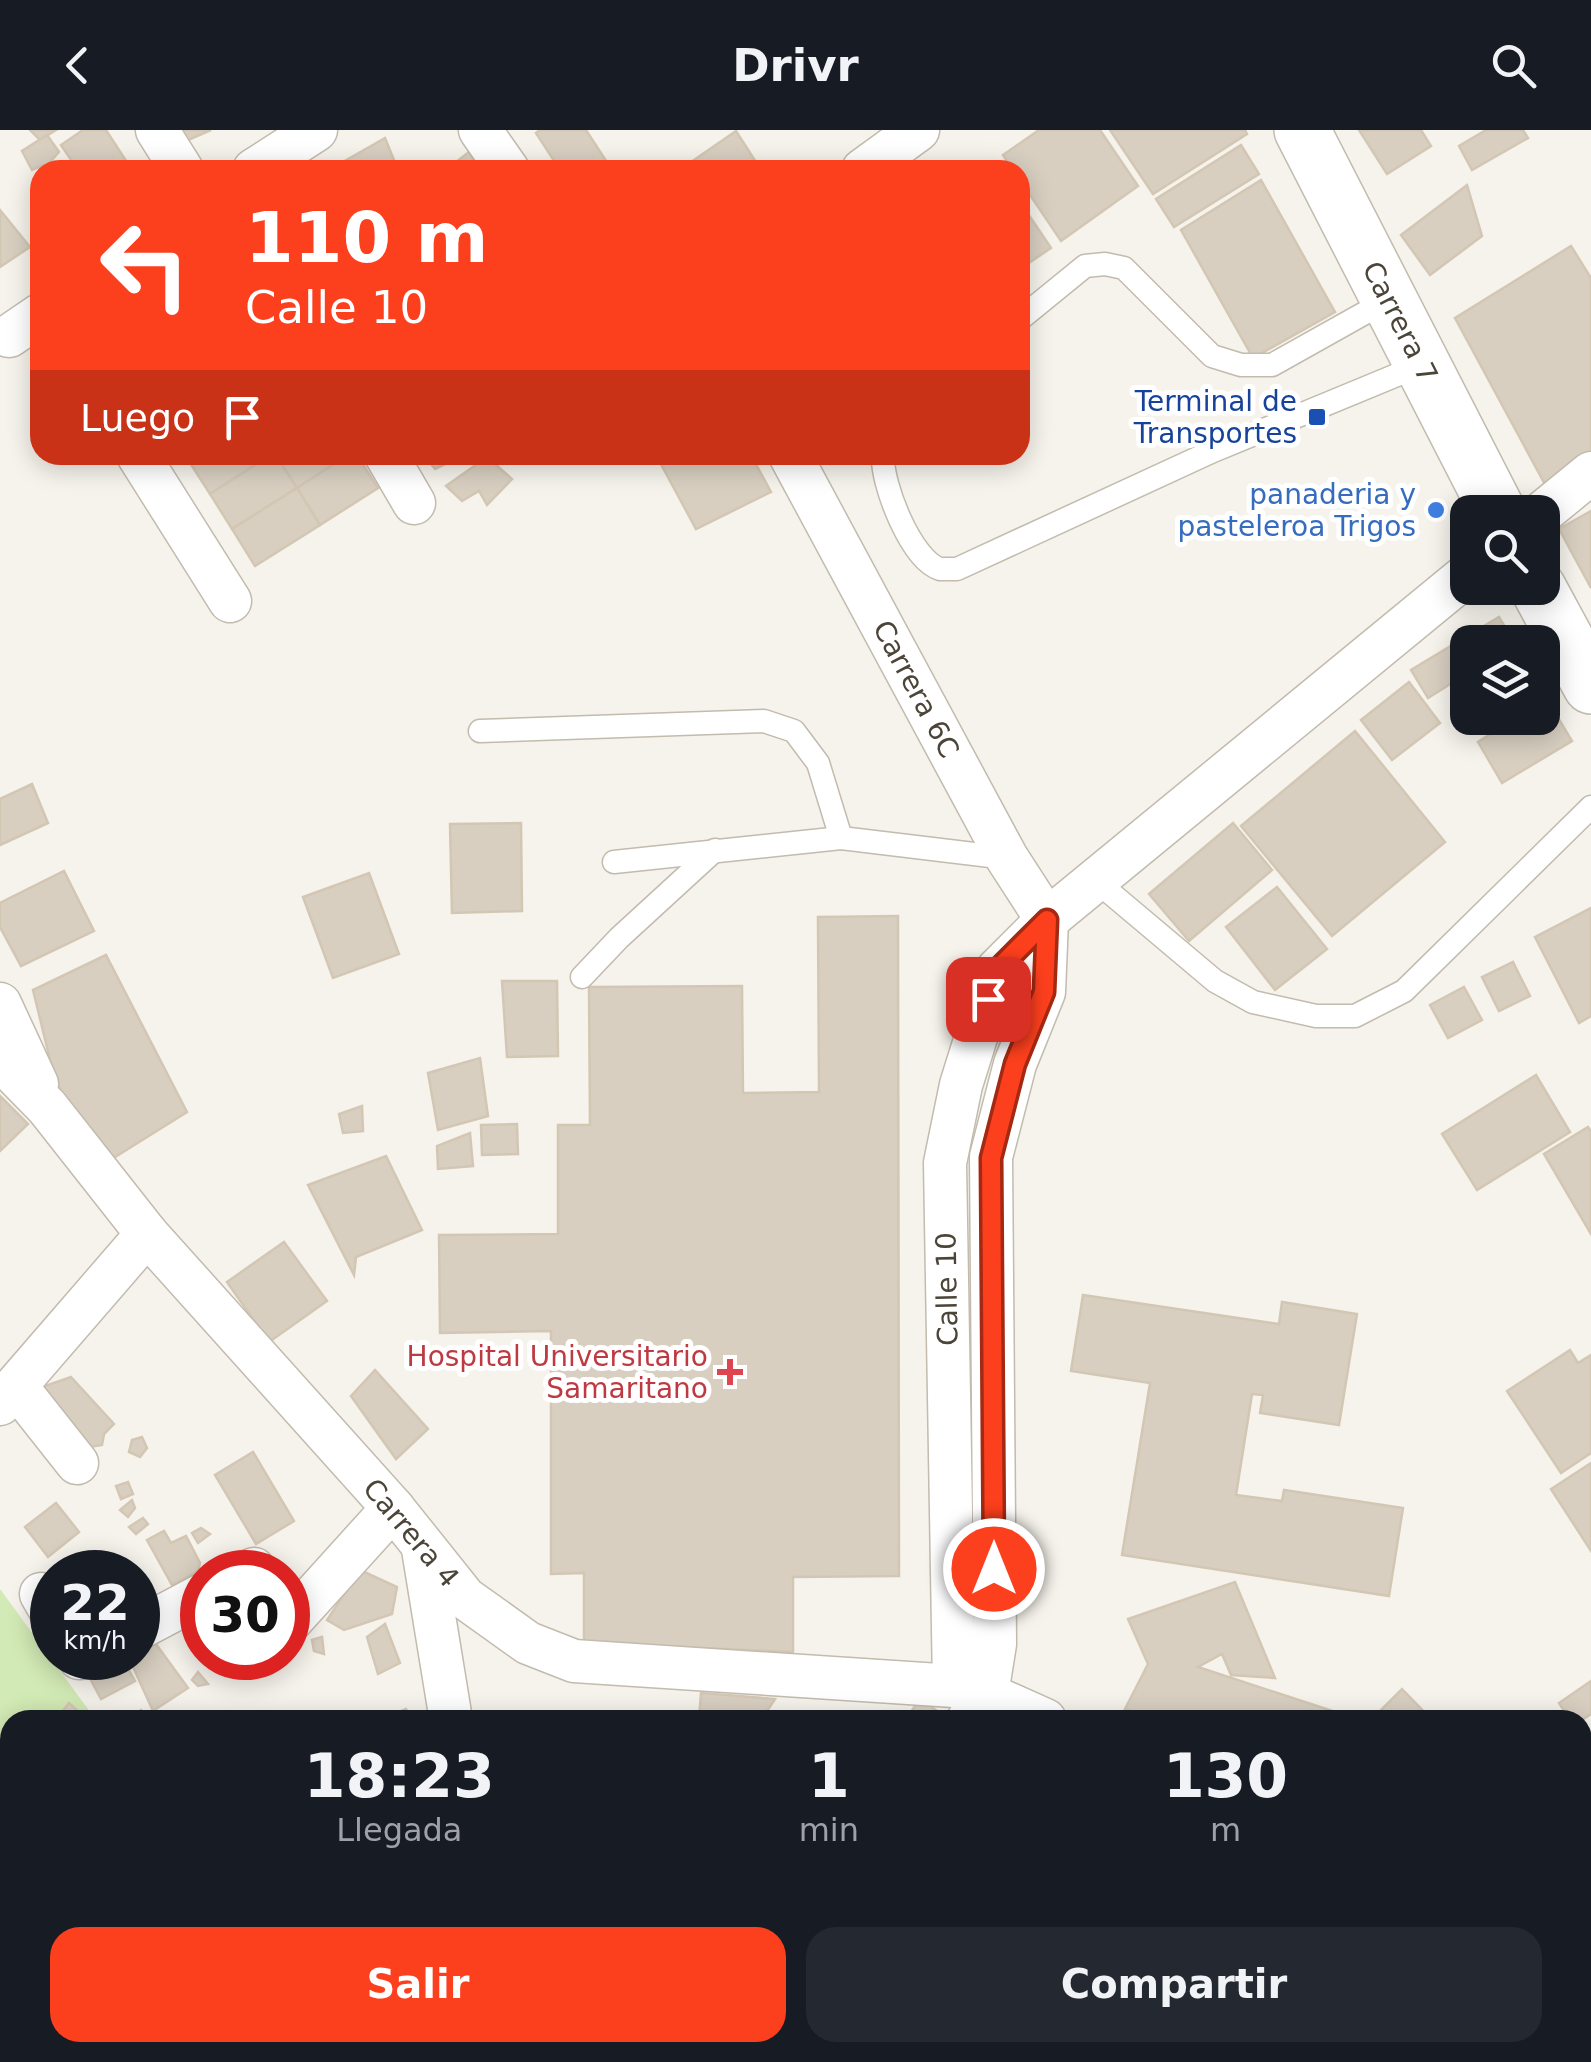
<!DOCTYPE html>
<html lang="es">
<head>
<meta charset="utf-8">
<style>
  body { margin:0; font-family:"DejaVu Sans",sans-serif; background:#242831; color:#f1f3f6; height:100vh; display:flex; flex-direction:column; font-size:38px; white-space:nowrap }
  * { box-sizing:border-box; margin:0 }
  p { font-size:32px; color:#9ea1a6 }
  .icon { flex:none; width:55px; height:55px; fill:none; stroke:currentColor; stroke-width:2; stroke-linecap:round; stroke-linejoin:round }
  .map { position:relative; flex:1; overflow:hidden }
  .sheet { position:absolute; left:0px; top:1580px; width:1592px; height:352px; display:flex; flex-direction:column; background:#171b24; border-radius:30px 30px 0 0; box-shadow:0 5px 25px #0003 }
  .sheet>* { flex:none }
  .hud { position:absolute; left:30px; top:30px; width:1000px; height:305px; border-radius:30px; box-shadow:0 5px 25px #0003; background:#fc3f1d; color:#fff; overflow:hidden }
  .controls { position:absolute; left:1450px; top:365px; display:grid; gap:20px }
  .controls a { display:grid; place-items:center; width:110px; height:110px; border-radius:20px; background:#171b24; box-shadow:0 5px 25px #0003; font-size:50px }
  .speed { position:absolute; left:30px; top:1420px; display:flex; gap:20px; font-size:50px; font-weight:700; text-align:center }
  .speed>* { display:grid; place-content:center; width:130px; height:130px; border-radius:50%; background:#171b24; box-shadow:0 5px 25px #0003; line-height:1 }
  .speed small { font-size:25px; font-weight:400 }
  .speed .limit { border:15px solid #d22; background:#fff; color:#111 }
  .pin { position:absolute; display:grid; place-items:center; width:85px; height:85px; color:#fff; margin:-42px; border-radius:20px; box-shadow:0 5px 15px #0006 }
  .me { position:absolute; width:110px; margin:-55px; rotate:0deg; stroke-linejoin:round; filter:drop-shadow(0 0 8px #0008) }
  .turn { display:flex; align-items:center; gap:35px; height:210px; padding:0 50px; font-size:45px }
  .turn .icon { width:130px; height:130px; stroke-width:2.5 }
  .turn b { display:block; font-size:70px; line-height:85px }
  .then { display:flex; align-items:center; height:95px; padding:0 50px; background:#0003; gap:20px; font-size:38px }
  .eta { display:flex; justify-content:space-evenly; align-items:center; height:170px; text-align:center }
  .eta b { font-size:60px; font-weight:700; line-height:70px }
  .action { display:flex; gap:20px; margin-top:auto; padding:20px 50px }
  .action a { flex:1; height:115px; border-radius:30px; background:#fc3f1d; color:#fff; font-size:40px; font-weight:700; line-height:115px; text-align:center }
  .action a+a { background:#242831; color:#f1f3f6 }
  header { display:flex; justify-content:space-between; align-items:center; height:130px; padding:0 50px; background:#171b24; font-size:45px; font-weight:700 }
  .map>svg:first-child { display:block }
  .green { fill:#d2eab5 }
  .building { fill:#d8cfc1; stroke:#d3c7b4; stroke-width:2.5 }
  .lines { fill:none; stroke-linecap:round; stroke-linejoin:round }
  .service-casing { stroke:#c2bbae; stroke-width:25 }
  .minor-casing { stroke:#c2bbae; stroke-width:45 }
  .tertiary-casing { stroke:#c2bbae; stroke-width:58 }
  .secondary-casing { stroke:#d6c79b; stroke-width:58 }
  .service { stroke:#fff; stroke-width:22 }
  .minor { stroke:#fff; stroke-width:42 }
  .tertiary { stroke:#fff; stroke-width:55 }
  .secondary { stroke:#fff3cd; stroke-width:55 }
  .route-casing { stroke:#a42913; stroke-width:25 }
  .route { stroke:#fc3f1d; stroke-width:18 }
  .transit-dot { fill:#1a4fb4; stroke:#fff; stroke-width:4 }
  .shop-dot { fill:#3f7fe0; stroke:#fff; stroke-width:4 }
  .health-dot { fill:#e0444e; stroke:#fff; stroke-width:4 }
  .labels { text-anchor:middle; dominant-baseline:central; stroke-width:10; stroke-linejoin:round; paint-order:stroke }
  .street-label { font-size:28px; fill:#4b4439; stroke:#fff }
  .transit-label { font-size:28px; fill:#164399; stroke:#fff; text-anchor:end }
  .shop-label { font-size:28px; fill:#366cbe; stroke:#fff; text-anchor:end }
  .health-label { font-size:28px; fill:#be3a42; stroke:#fff; text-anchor:end }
</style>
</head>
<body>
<header><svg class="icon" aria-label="back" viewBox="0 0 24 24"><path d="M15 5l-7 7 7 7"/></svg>Drivr<svg class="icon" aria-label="search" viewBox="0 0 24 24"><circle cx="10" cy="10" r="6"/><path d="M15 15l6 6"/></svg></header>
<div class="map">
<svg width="1591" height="1932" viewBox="0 0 1591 1932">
  <rect width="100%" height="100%" fill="#f6f3ec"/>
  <g class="green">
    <polygon points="0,1459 96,1590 10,1590 10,1826 0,1825"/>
    <polygon points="88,1923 155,1923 141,1932 91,1932"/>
  </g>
  <g class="building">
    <polygon points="30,0 56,0 40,10"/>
    <polygon points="83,0 106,0 132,40 78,40 61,15"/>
    <polygon points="179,0 211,0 186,11"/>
    <polygon points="540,0 586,0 612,40 560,40 536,3"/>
    <polygon points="1039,0 1100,0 1138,56 1061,111 1020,50 1020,40 1013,40 1003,25"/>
    <polygon points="1110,0 1245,0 1247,4 1153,64"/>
    <polygon points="1359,0 1421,0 1431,16 1387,44"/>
    <polygon points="1486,0 1523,0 1528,8 1472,40 1459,16"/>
    <polygon points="736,1 761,40 696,40 691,32"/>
    <polygon points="47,5 59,22 50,32 53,40 42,40 41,36 32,40 22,21"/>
    <polygon points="385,8 398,40 329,40"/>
    <polygon points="1241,15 1259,44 1174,97 1156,69"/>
    <polygon points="469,22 478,40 446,40"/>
    <polygon points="1261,50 1335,182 1253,228 1181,100"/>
    <polygon points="1467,55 1482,106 1430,145 1401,105"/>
    <polygon points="1020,72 1051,118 1020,139"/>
    <polygon points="0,80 30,117 0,137"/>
    <polygon points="1571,116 1591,148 1591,322 1547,358 1455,188"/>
    <polygon points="185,325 271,325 210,364"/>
    <polygon points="271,325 276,325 297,358 232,399 210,364"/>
    <polygon points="276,325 348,325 297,358"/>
    <polygon points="348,325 357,325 378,358 320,395 297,358"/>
    <polygon points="424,325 464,325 435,339"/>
    <polygon points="656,325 751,325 771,362 696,399"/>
    <polygon points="487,327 512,349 487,375 479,361 462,371 446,356"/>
    <polygon points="297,358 320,395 255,436 232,399"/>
    <polygon points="1591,381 1591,458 1559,399"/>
    <polygon points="1499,487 1514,512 1468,512 1468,560 1460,548 1428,568 1411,540"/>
    <polygon points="1409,552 1440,593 1392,630 1361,590"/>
    <polygon points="1542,561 1572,611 1502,653 1478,612 1492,603 1484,588 1542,588"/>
    <polygon points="1355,601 1445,712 1332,806 1241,696"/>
    <polygon points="32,654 48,693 0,715 0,669"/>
    <polygon points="521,693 522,781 452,783 450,694"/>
    <polygon points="1233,693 1272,740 1189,811 1149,764"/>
    <polygon points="64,741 94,801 21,836 0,797 0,773"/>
    <polygon points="369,743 399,824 333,848 303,767"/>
    <polygon points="1277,757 1327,819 1275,860 1226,797"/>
    <polygon points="1591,778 1591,886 1579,893 1535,807"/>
    <polygon points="898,786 899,1446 793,1447 793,1522 584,1513 584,1443 551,1444 551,1201 440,1203 439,1105 558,1104 558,995 590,995 589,857 742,856 743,963 819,962 818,787"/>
    <polygon points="106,825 187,982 112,1029 84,1001 55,950 33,860"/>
    <polygon points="1513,832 1530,866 1499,881 1482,847"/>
    <polygon points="502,851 557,851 558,926 507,927"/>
    <polygon points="1464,857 1482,890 1448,908 1430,875"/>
    <polygon points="480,928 488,986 438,1000 428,943"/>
    <polygon points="1536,945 1570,1002 1477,1060 1442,1004"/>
    <polygon points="0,966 28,994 0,1021"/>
    <polygon points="362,976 363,1001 343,1003 339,984"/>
    <polygon points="517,994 518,1024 482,1025 481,995"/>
    <polygon points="1588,997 1591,1002 1591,1104 1544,1024"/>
    <polygon points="470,1003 473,1036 438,1039 437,1016"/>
    <polygon points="386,1026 422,1100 356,1127 354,1145 308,1055"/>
    <polygon points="284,1112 327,1171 269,1212 227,1152"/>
    <polygon points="1083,1165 1279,1194 1282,1172 1357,1184 1339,1295 1260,1283 1263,1265 1252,1264 1236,1365 1282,1371 1284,1360 1403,1378 1389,1466 1122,1425 1150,1253 1071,1241"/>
    <polygon points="1570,1220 1578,1233 1591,1225 1591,1323 1561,1343 1507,1261"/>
    <polygon points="375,1240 428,1299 396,1329 351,1266"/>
    <polygon points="71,1247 114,1294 104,1304 102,1315 90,1317 42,1257"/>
    <polygon points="142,1307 147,1318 140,1327 129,1322 132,1310"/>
    <polygon points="253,1322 294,1391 256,1414 215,1345"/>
    <polygon points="1591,1333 1591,1421 1551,1359"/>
    <polygon points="128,1352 133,1364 121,1369 116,1356"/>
    <polygon points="132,1370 135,1378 128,1387 120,1380"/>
    <polygon points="56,1373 79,1402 48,1427 25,1397"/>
    <polygon points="143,1388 148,1394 136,1404 129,1397"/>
    <polygon points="201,1398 210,1404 198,1413 192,1403"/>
    <polygon points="164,1401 171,1413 186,1406 200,1433 198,1441 172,1455 147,1410"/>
    <polygon points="360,1440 397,1457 392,1484 344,1500 327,1490"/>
    <polygon points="1235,1452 1275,1548 1231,1545 1222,1524 1198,1537 1360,1590 1151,1590 1125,1579 1148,1534 1128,1489"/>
    <polygon points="385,1494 400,1533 378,1544 367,1507"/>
    <polygon points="322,1507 324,1524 314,1521 312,1510"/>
    <polygon points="153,1510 188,1558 153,1581 129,1528 138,1528 138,1521"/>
    <polygon points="97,1528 122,1528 135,1551 101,1569 83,1535"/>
    <polygon points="247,1531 249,1543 241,1545 239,1534"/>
    <polygon points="198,1542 208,1554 198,1556 192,1550"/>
    <polygon points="1591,1551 1591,1584 1582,1590 1570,1590 1559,1573"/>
    <polygon points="1402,1559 1432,1590 1371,1590"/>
    <polygon points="701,1563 775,1569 761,1590 699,1590"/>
    <polygon points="920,1569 950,1590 913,1590 908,1586"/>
    <polygon points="69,1573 81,1584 78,1590 69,1590 61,1583"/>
    <polygon points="406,1579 411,1590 379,1590"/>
    <polygon points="141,1580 149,1590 129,1590"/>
    <polygon points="1582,1611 1591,1623 1591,1654 1582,1642"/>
    <polygon points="1591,1664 1591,1803 1582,1800 1582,1670"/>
    <polygon points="1591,1886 1591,1932 1516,1932 1529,1922 1582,1922 1582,1888"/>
    <polygon points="23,1922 61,1922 63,1932 2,1932"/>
    <polygon points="146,1922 211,1922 214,1932 148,1932"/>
    <polygon points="381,1922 431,1922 435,1932 396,1932 394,1928 385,1932"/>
    <polygon points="610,1922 692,1922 683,1932 607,1932"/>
    <polygon points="762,1922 1053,1922 1061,1932 754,1932"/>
    <polygon points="1126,1922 1189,1922 1181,1932 1138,1932"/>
    <polygon points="1225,1922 1270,1922 1262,1932 1235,1932"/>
    <polygon points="1295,1922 1323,1922 1312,1932 1303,1932"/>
    <polygon points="1333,1922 1348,1922 1355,1932 1321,1932"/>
  </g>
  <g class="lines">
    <g class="service-casing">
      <g id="service">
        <polyline points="1020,189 1085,136 1105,134 1124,138 1212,226 1241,235 1272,235 1388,170"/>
        <path d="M883 325C881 353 911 430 940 439 942 439 955 439 957 439L1213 321 1421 235"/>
        <polyline points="480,601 764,591 794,601 818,633 841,708"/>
        <polyline points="614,732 841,708 1007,728"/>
        <polyline points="1095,750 1215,851 1253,872 1316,886 1355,886 1404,861 1591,677"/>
        <polyline points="582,847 619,808 715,720"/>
      </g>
    </g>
    <g class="minor-casing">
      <g id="minor">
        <polyline points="157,0 182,40"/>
        <polyline points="480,0 508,40"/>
        <polyline points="254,40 316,0"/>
        <polyline points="863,40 918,0"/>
        <polyline points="9,206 40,185"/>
        <polyline points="138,325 230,471"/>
        <polyline points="386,325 414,373"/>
        <polyline points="790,325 1007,728 1047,790"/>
        <polyline points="1542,383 1591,343"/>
        <polyline points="0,874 37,954"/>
        <polyline points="0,929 47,977 147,1104 393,1378 465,1468 528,1513 574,1531 954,1556 987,1564 1045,1590"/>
        <polyline points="16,1256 77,1333"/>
        <polyline points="0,1274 147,1104"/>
        <polyline points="423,1419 451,1590"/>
        <polyline points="247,1442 254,1439 256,1442"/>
        <polyline points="41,1464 52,1483"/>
        <polyline points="288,1494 393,1378"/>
        <polyline points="138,1499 202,1465"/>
        <polyline points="79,1528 81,1528"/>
        <polyline points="954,1556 945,1033 961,955 997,840 1047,790 1468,444"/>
        <polyline points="968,1590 987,1564 995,1514 991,1027 1015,934 1044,862 1047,790"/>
        <polyline points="555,1922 562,1932"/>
        <polyline points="495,1932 509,1922"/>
        <polyline points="709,1932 716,1922"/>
      </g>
    </g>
    <g class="tertiary-casing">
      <g id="tertiary">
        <polyline points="1302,0 1498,382"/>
        <polyline points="1538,458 1591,556"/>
      </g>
    </g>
    <g class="secondary-casing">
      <g id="secondary">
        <polyline points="1582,1850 1591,1844"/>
        <polyline points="1470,1932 1483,1922"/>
      </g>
    </g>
    <use href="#service" class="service"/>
    <use href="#minor" class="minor"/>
    <use href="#tertiary" class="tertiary"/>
    <use href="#secondary" class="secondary"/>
  </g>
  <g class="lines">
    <g class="route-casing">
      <polyline id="route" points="988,869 997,840 1047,790 1044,862 1015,934 991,1028 994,1439"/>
    </g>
    <use href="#route" class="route"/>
  </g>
  <rect class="transit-dot" x="1307" y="277" width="20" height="20" rx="5"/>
  <circle class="shop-dot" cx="1436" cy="380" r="10"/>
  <path class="health-dot" d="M725 1227h10v10h10v10h-10v10h-10v-10h-10v-10h10z"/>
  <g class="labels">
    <g class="street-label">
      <text transform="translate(1400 192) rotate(63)">Carrera 7</text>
      <text transform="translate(916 559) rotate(62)">Carrera 6C</text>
      <text transform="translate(947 1159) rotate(-91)">Calle 10</text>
      <text transform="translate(411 1403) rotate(50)">Carrera 4</text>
    </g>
    <g class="transit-label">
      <text x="1297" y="271">Terminal de<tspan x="1297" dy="32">Transportes</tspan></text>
    </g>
    <g class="shop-label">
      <text x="1416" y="364">panaderia y<tspan x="1416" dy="32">pasteleroa Trigos</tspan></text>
    </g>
    <g class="health-label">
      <text x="708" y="1226">Hospital Universitario<tspan x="708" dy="32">Samaritano</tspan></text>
    </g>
  </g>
</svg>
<div class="controls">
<a><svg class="icon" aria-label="search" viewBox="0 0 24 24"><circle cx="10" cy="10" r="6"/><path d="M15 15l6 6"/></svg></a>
<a><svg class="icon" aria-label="layers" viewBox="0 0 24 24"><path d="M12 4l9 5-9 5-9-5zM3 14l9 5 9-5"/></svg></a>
</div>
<div class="speed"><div>22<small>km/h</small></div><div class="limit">30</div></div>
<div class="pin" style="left:988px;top:869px;background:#d93025"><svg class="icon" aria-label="arrive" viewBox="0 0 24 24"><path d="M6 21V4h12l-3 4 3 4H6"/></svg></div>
<svg class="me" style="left:994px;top:1439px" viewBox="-20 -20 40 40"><circle r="17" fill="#fc3f1d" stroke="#fff" stroke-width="3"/><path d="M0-11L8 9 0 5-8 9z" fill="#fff"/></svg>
<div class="hud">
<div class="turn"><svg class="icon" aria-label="left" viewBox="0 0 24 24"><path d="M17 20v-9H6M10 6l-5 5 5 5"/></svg><div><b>110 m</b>Calle 10</div></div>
<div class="then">Luego<svg class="icon" aria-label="arrive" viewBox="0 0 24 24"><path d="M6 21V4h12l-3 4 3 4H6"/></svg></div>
</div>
<section class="sheet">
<div class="eta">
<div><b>18:23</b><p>Llegada</p></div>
<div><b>1</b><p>min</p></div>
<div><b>130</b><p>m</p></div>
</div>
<div class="action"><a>Salir</a><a>Compartir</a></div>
</section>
</div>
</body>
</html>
